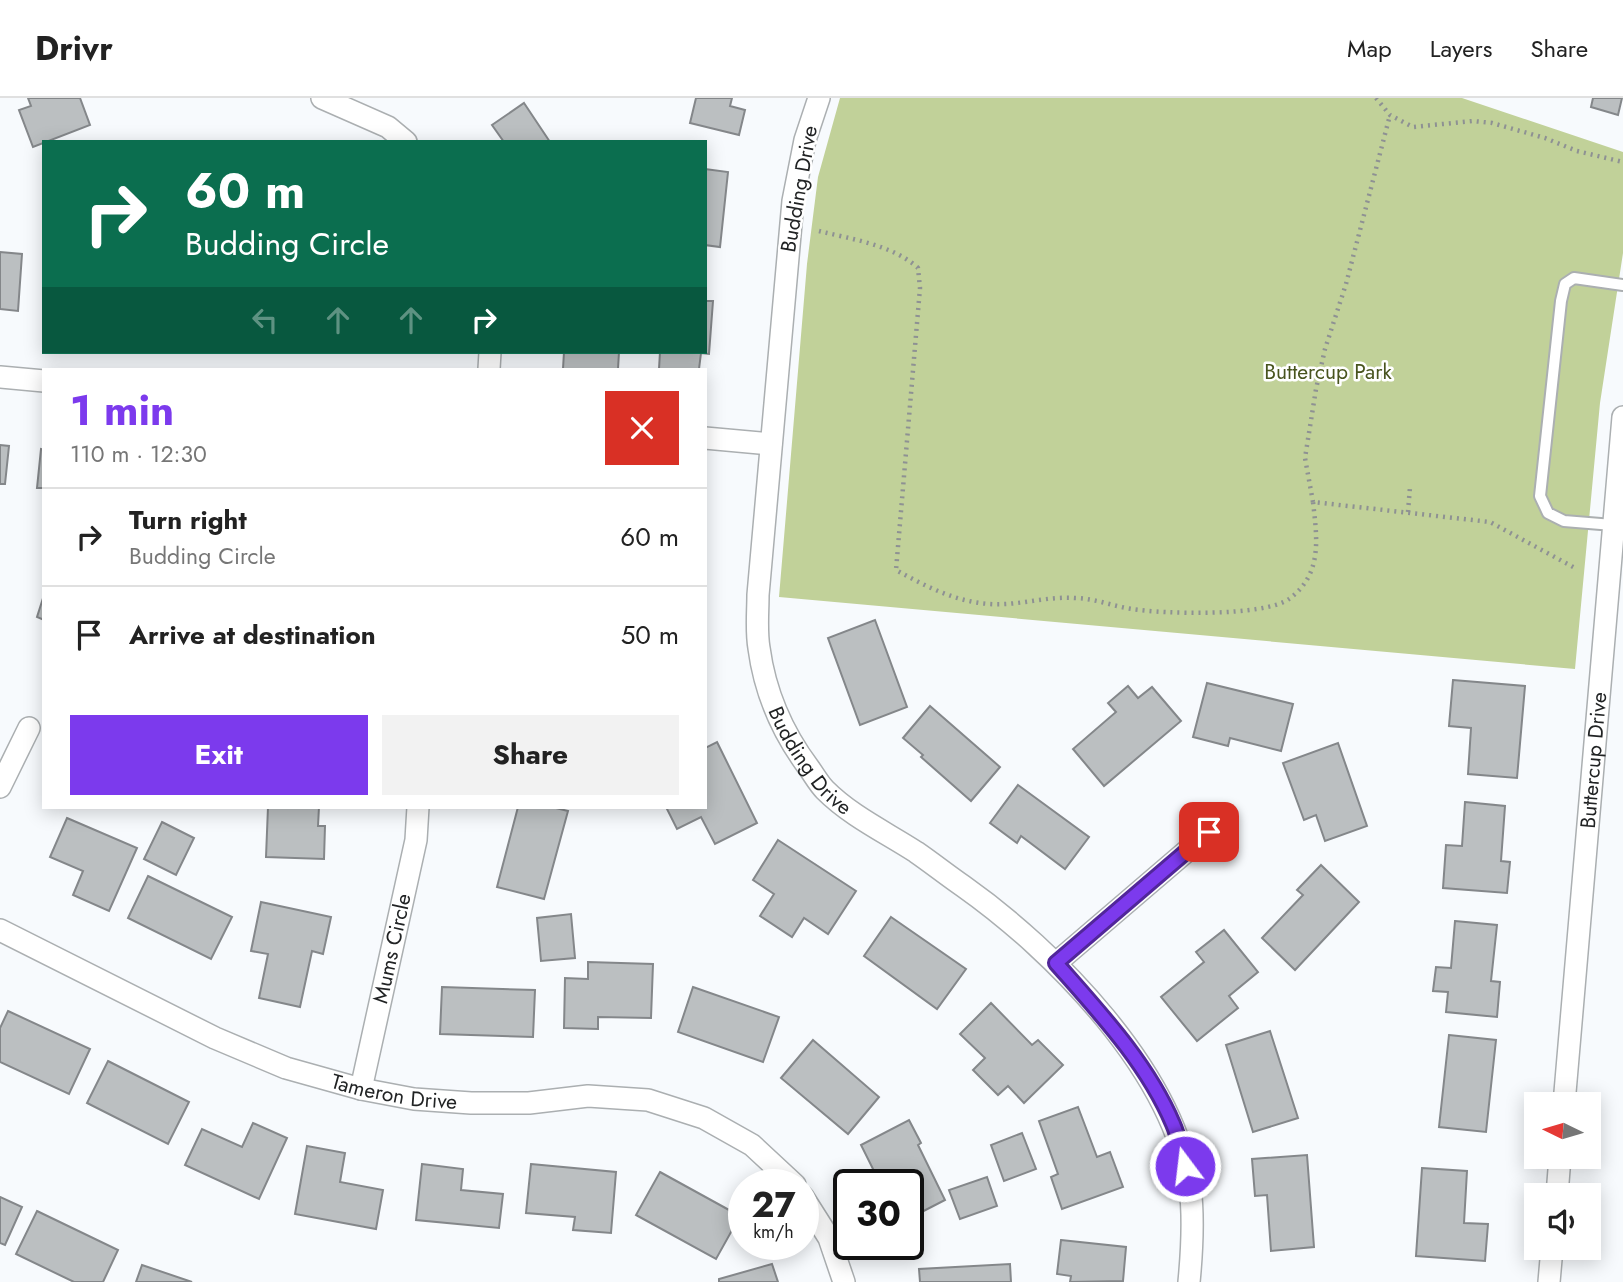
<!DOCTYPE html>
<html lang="en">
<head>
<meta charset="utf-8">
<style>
  body { margin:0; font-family:Jost,sans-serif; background:#f2f2f2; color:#222; height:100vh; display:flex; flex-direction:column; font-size:26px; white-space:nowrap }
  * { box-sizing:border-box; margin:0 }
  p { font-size:23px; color:#767676 }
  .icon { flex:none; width:38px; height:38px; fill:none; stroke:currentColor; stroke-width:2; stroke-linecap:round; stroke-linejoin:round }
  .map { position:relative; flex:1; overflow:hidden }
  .details { position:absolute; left:42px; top:270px; width:665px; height:441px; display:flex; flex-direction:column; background:#fff; border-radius:0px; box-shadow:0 4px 18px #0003 }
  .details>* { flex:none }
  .banner { position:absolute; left:42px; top:42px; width:665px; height:214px; border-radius:0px; box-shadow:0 4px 18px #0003; background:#0b6e4f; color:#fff; overflow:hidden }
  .needle { width:46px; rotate:275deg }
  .buttons { position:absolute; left:1524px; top:994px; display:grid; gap:14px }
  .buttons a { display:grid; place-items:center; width:77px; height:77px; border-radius:0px; background:#fff; box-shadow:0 4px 18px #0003; font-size:35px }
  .speed { position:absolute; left:728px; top:1071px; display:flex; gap:14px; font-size:35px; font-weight:700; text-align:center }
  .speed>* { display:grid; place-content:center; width:91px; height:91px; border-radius:50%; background:#fff; box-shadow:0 4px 18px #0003; line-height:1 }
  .speed small { font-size:18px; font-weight:400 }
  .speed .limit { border:4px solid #111; border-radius:10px; background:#fff; color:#111 }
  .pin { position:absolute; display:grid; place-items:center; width:60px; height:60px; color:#fff; margin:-30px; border-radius:14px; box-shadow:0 4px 10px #0006 }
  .me { position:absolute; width:77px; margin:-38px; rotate:345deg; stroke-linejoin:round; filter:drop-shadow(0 0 5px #0008) }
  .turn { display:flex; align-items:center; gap:24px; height:147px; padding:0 28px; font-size:32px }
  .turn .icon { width:91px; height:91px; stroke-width:2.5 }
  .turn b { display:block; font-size:49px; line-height:60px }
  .lanes { display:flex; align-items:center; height:66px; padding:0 28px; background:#0003; justify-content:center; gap:35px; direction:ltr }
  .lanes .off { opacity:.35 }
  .round { display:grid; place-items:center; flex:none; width:74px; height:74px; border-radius:0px; background:#f2f2f2 }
  .head { display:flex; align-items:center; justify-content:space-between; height:119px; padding:0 28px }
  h1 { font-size:42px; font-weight:700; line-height:52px; color:#7c3aed }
  .button { display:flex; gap:14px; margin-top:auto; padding:14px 28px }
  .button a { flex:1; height:80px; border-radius:0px; background:#7c3aed; color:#fff; font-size:28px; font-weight:700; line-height:80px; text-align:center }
  .button a+a { background:#f2f2f2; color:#222 }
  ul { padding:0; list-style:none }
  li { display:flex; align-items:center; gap:21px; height:98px; padding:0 28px; border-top:2px solid #e0e0e0 }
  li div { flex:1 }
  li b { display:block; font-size:26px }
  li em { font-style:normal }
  header { display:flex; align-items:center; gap:42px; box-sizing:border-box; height:98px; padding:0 35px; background:#fff; border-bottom:2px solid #e0e0e0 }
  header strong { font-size:33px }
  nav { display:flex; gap:38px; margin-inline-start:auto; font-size:24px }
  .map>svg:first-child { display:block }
  .green { fill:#c1d199 }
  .building { fill:#bbbfc1; stroke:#84878a; stroke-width:2 }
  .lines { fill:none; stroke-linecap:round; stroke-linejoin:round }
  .service-casing { stroke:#abafb1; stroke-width:14 }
  .minor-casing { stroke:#abafb1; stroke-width:24 }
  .path { stroke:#8e9193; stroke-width:4.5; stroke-dasharray:2 5; stroke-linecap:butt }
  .service { stroke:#fff; stroke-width:10 }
  .minor { stroke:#fff; stroke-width:21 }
  .route-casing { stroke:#51269a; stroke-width:18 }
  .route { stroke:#7c3aed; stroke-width:12 }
  .labels { text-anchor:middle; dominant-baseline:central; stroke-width:5; stroke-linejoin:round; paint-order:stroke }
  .street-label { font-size:21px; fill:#212324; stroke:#fff }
  .park-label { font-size:21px; fill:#48541e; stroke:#fff }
</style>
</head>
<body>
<header>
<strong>Drivr</strong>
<nav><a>Map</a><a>Layers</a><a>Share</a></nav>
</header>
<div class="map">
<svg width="1623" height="1184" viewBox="0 0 1623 1184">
  <rect width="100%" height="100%" fill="#f7fafd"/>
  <polygon class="green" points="840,0 1462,0 1623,54 1623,155 1600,305 1575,571 779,499 807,166 818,79"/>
  <g class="building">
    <polygon points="28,0 80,0 90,27 33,49 19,12 31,8"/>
    <polygon points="696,0 732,0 730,8 745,12 739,37 690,25"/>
    <polygon points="1593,0 1622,0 1618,17 1591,9"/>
    <polygon points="524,5 550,44 504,44 492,27"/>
    <polygon points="705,71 728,74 720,149 705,147"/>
    <polygon points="0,154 22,156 18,213 0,211"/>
    <polygon points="705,203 713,203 709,256 701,255 699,271 659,271 660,254 705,254"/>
    <polygon points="564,254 619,254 618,271 563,271"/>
    <polygon points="0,347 9,348 5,386 0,386"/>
    <polygon points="41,351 44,352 44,390 37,390"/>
    <polygon points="44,497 44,522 37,519"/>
    <polygon points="875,522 907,609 860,627 828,540"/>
    <polygon points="1453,582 1525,588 1517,680 1468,676 1471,630 1449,628"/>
    <polygon points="1207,585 1293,606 1281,653 1230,640 1228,648 1193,639"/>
    <polygon points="1128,588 1138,600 1152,589 1181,623 1104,688 1073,651 1116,614 1108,605"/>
    <polygon points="930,608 1000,669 971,703 921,659 923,657 903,640"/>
    <polygon points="717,644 757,725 715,746 701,719 677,731 666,709 705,709 705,650"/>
    <polygon points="1338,645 1367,728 1325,743 1316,717 1304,722 1283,665"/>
    <polygon points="1018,687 1089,739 1065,771 1021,738 1017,745 990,725"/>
    <polygon points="1465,704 1505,708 1501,763 1510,764 1507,795 1443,790 1446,747 1462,748"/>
    <polygon points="268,709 319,709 318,728 325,728 324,761 266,759"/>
    <polygon points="518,709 552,709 568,713 544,801 497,789"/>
    <polygon points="67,720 137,750 109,813 73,797 83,773 50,759"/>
    <polygon points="162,724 194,740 176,777 144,761"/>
    <polygon points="778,742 856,793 828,836 804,820 792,839 760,818 774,796 753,782"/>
    <polygon points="1321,767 1359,804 1295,872 1262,840 1303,797 1297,792"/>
    <polygon points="148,778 232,819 211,861 128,820"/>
    <polygon points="261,804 331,819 323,856 312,853 300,909 259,900 268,856 251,853"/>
    <polygon points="571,816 575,860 541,863 537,820"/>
    <polygon points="891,819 966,871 937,911 864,858"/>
    <polygon points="1455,823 1497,827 1491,883 1500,884 1497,919 1446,914 1448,894 1433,893 1436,869 1451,870"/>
    <polygon points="1224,832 1258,874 1229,898 1238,910 1197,943 1161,899 1204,864 1196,854"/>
    <polygon points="588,864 653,866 651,920 598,919 598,931 564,930 565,880 588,881"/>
    <polygon points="442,889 535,892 533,939 440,936"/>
    <polygon points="693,889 779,919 763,964 678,934"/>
    <polygon points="991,905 1032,947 1038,942 1063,967 1024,1005 1008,988 998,997 973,972 985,960 960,936"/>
    <polygon points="8,913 90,951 69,996 0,964 0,930"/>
    <polygon points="1270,933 1298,1020 1253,1034 1226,947"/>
    <polygon points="1449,937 1496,942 1486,1034 1439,1029"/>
    <polygon points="813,942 879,999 848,1036 781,980"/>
    <polygon points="108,963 189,1004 168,1046 87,1005"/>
    <polygon points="1078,1009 1097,1059 1110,1054 1123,1089 1062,1111 1051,1079 1058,1076 1039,1023"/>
    <polygon points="909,1022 921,1045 918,1047 945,1102 908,1121 908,1087 881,1087 861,1047"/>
    <polygon points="253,1025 287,1040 259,1101 185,1067 202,1031 242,1049"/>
    <polygon points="1022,1035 1036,1071 1004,1083 991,1047"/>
    <polygon points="307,1048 345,1055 340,1084 383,1092 376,1131 295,1116"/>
    <polygon points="1307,1057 1314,1149 1271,1153 1267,1097 1255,1098 1252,1061"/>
    <polygon points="422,1066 463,1071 461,1092 503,1096 499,1130 416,1122"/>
    <polygon points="531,1066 616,1074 611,1135 573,1132 575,1119 526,1115"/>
    <polygon points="1422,1070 1467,1073 1464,1125 1488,1126 1485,1163 1416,1158"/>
    <polygon points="660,1074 740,1118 716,1161 636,1117"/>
    <polygon points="987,1079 997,1108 960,1121 949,1092"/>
    <polygon points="0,1099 22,1109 5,1147 0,1145"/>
    <polygon points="37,1113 118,1152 103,1184 74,1184 16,1156"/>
    <polygon points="1061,1142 1126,1149 1123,1183 1070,1184 1071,1178 1057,1176"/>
    <polygon points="772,1166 778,1184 719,1184 719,1181"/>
    <polygon points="1010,1166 1011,1184 920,1184 919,1171"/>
    <polygon points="142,1167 192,1184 136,1184"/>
  </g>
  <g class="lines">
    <g class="service-casing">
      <polyline id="service" points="1613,427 1564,423 1548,415 1540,398 1561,203 1565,186 1574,180 1623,187"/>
    </g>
    <g class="minor-casing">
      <g id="minor">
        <polyline points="322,0 388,29 406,44"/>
        <path id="s1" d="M819 0 805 42 793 103 758 497C758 514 756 533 759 550 765 595 782 634 809 670 814 677 819 686 825 692 851 718 885 734 916 754 932 765 947 777 963 788 1055 853 1174 974 1190 1089 1194 1120 1192 1153 1189 1184"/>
        <polyline points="489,271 490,254"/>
        <polyline points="0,279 44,283"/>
        <polyline points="705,340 771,346"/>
        <polyline points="0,689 29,630"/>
        <path id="s2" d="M0 832 215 940 286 970 361 991 414 1001 471 1005H529L588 998 648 1002 704 1020 752 1047 795 1087"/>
        <polyline points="1056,865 1209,734"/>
        <path id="s3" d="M361 991 416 742 418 709"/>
        <path id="s4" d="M1564 1006 1623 319"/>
        <polyline points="1557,1097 1560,1059"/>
        <polyline points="803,1099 829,1140 844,1184"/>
        <polyline points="1549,1184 1552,1150"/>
      </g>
    </g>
    <g class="path">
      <polyline points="1376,0 1390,17 1413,29 1473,23 1492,25 1545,40 1577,53 1623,64"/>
      <path d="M819 133C851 141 893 147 918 170L920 190 896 472C925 488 956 504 990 506 1018 508 1046 498 1074 500 1094 500 1112 508 1132 511 1163 516 1263 519 1289 501 1323 476 1317 440 1313 404L1490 424 1575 470"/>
      <polyline points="1313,404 1305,360 1316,291 1325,251 1346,186 1390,17"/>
      <polyline points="1408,414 1410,389"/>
    </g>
    <use href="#service" class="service"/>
    <use href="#minor" class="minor"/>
  </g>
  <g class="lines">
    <g class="route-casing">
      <path id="route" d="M1185 1068C1181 1055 1179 1039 1173 1026 1147 965 1100 915 1056 865L1209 734"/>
    </g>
    <use href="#route" class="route"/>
  </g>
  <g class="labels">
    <g class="street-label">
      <text transform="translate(799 91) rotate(-80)">Budding Drive</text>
      <text stroke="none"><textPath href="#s1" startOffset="681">Budding Drive</textPath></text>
      <text stroke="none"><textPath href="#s4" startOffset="345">Buttercup Drive</textPath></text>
      <text stroke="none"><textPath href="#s3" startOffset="144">Mums Circle</textPath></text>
      <text stroke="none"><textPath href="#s2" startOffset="429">Tameron Drive</textPath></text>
    </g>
    <g class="park-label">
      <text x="1328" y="274">Buttercup Park</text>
    </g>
  </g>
</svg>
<div class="buttons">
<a><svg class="needle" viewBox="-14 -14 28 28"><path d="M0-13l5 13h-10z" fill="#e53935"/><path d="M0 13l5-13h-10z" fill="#767676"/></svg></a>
<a><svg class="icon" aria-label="sound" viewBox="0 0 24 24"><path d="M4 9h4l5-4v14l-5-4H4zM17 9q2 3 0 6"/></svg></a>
</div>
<div class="speed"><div>27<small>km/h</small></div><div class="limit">30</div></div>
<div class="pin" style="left:1209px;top:734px;background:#d93025"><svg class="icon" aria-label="arrive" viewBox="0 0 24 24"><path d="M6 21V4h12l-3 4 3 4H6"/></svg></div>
<svg class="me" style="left:1185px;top:1068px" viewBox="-20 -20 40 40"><circle r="17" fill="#7c3aed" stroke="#fff" stroke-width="3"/><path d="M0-11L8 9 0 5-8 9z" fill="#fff"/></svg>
<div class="banner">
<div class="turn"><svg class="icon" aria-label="right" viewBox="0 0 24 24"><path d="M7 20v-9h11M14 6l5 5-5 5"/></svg><div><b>60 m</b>Budding Circle</div></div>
<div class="lanes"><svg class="icon off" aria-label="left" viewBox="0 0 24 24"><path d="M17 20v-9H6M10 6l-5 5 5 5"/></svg><svg class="icon off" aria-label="ahead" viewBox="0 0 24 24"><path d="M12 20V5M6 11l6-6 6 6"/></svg><svg class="icon off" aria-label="ahead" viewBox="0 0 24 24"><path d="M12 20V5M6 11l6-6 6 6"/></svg><svg class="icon" aria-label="right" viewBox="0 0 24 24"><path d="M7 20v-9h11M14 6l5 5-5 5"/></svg></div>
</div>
<section class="details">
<div class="head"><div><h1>1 min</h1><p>110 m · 12:30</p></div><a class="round" style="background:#d93025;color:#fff"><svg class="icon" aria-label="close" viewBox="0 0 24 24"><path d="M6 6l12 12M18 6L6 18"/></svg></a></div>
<ul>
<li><svg class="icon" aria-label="right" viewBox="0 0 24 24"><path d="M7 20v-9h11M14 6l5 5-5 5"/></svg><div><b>Turn right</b><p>Budding Circle</p></div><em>60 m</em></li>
<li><svg class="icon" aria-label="arrive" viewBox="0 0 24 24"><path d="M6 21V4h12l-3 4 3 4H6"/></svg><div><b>Arrive at destination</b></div><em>50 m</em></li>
</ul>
<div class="button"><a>Exit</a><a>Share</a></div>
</section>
</div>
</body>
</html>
